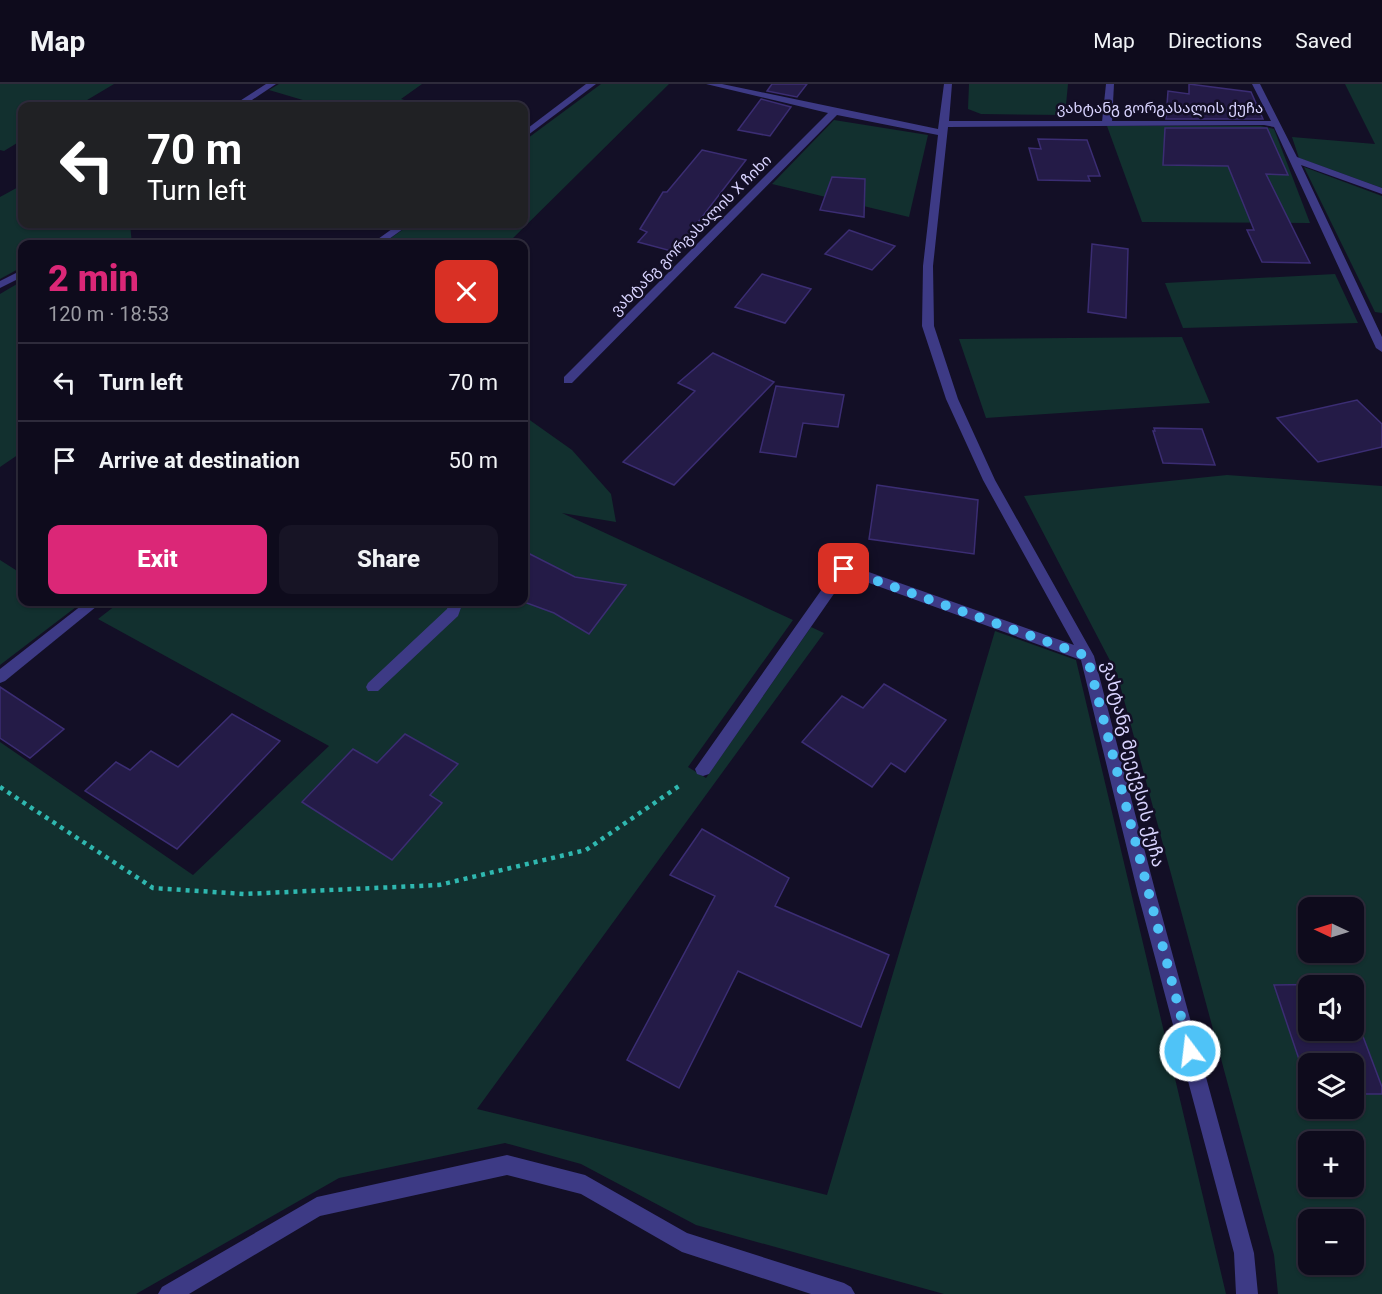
<!DOCTYPE html>
<html lang="en">
<head>
<meta charset="utf-8">
<style>
  body { margin:0; font-family:Roboto,"Noto Sans Georgian",sans-serif; background:#171425; color:#f1f3f6; height:100vh; display:flex; flex-direction:column; font-size:22px; white-space:nowrap }
  * { box-sizing:border-box; margin:0 }
  p { font-size:20px; color:#9b9ba3 }
  .icon { flex:none; width:33px; height:33px; fill:none; stroke:currentColor; stroke-width:2; stroke-linecap:round; stroke-linejoin:round }
  .map { position:relative; flex:1; overflow:hidden }
  .panel { position:absolute; left:18px; top:156px; width:510px; height:366px; display:flex; flex-direction:column; background:#0e0b1c; border-radius:12px; box-shadow:0 2px 4px #0004,0 0 0 2px #2e2b3b }
  .panel>* { flex:none }
  .banner { position:absolute; left:18px; top:18px; width:510px; height:126px; border-radius:12px; box-shadow:0 2px 4px #0004,0 0 0 2px #2e2b3b; background:#202124; color:#fff; overflow:hidden }
  .needle { width:39px; rotate:274deg }
  .fabs { position:absolute; left:1298px; top:813px; display:grid; gap:12px }
  .fabs a { display:grid; place-items:center; width:66px; height:66px; border-radius:12px; background:#0e0b1c; box-shadow:0 2px 4px #0004,0 0 0 2px #2e2b3b; font-size:30px }
  .pin { position:absolute; display:grid; place-items:center; width:51px; height:51px; color:#fff; margin:-26px; border-radius:12px; box-shadow:0 3px 9px #0006 }
  .me { position:absolute; width:66px; margin:-33px; rotate:345deg; stroke-linejoin:round; filter:drop-shadow(0 0 4px #0008) }
  .turn { display:flex; align-items:center; gap:21px; height:126px; padding:0 30px; font-size:27px }
  .turn .icon { width:78px; height:78px; stroke-width:2.5 }
  .turn b { display:block; font-size:42px; line-height:51px }
  .round { display:grid; place-items:center; flex:none; width:63px; height:63px; border-radius:12px; background:#171425 }
  .overview { display:flex; align-items:center; justify-content:space-between; height:102px; padding:0 30px }
  h1 { font-size:36px; font-weight:800; line-height:45px; color:#db2777 }
  .cta { display:flex; gap:12px; margin-top:auto; padding:12px 30px }
  .cta a { flex:1; height:69px; border-radius:12px; background:#db2777; color:#fff; font-size:24px; font-weight:800; line-height:69px; text-align:center }
  .cta a+a { background:#171425; color:#f1f3f6 }
  ul { padding:0; list-style:none }
  li { display:flex; align-items:center; gap:18px; height:78px; padding:0 30px; border-top:2px solid #2e2b3b }
  li div { flex:1 }
  li b { display:block; font-size:22px }
  li em { font-style:normal }
  header { display:flex; align-items:center; gap:36px; box-sizing:border-box; height:84px; padding:0 30px; background:#0e0b1c; border-bottom:2px solid #2e2b3b }
  header strong { font-size:28px }
  nav { display:flex; gap:33px; margin-inline-start:auto; font-size:21px }
  .map>svg:first-child { display:block }
  .green { fill:#12302f; fill-rule:evenodd }
  .building { fill:#241b47; stroke:#3b2d73; stroke-width:1.5 }
  .lines { fill:none; stroke-linecap:round; stroke-linejoin:round }
  .path { stroke:#2fb8b0; stroke-width:4.5; stroke-dasharray:4 5; stroke-linecap:butt }
  .lane { fill:#3d3a85; fill-rule:evenodd }
  .street { fill:#3d3a85; fill-rule:evenodd }
  .route { stroke:#4fc3f7; stroke-width:10; stroke-dasharray:0 18 }
  .labels { text-anchor:middle; dominant-baseline:central; stroke-width:5; stroke-linejoin:round; paint-order:stroke }
  .far-street-label { font-size:15px; fill:#d9d4ff; stroke:#130f26 }
  .street-label { font-size:18px; fill:#d9d4ff; stroke:#130f26 }
</style>
</head>
<body>
<header>
<strong>Map</strong>
<nav><a>Map</a><a>Directions</a><a>Saved</a></nav>
</header>
<div class="map">
<svg width="1382" height="1210" viewBox="0 0 1382 1210">
  <rect width="100%" height="100%" fill="#130f26"/>
  <g class="green">
    <polygon points="0,0 114,0 77,22 22,22 22,56 4,67 0,66"/>
    <polygon points="279,0 422,0 401,15 425,22 323,22 269,6"/>
    <polygon points="601,0 669,0 507,160 382,160 411,140 524,140 524,57"/>
    <polygon points="969,0 1068,0 1065,31 981,30 968,25"/>
    <polygon points="1345,0 1382,0 1382,104 1299,74 1292,53 1375,60"/>
    <polygon points="834,36 928,51 909,133 772,100"/>
    <polygon points="1107,42 1261,42 1274,45 1310,139 1142,138"/>
    <polygon points="1304,83 1382,112 1382,229 1375,228"/>
    <polygon points="22,101 22,140 130,140 132,160 22,160 22,183 0,195 0,113"/>
    <polygon points="1335,190 1358,239 1183,244 1165,199"/>
    <polygon points="22,197 22,368 0,383 0,210"/>
    <polygon points="1182,253 1210,319 986,334 959,255"/>
    <polygon points="524,332 572,366 611,410 616,438 562,429 793,536 688,683 706,694 811,543 824,549 477,1025 827,1111 995,547 1076,576 1226,1210 944,1210 696,1141 581,1080 505,1059 339,1094 136,1210 0,1210 0,658 193,791 329,662 98,535 120,518 524,518"/>
    <path d="M1227 391 1382 402V1210H1278L1274 1171 1117 590 1024 412ZM1308 824H1353V868H1308ZM1308 902H1353V946H1308ZM1308 980H1353V1024H1308ZM1308 1058H1353V1102H1308ZM1308 1136H1353V1180H1308Z"/>
    <polygon points="0,476 22,490 22,518 67,518 76,523 0,581"/>
  </g>
  <g class="building">
    <polygon points="772,0 807,0 797,13 767,7"/>
    <polygon points="1189,0 1251,8 1263,35 1166,35 1168,7 1189,10"/>
    <polygon points="761,15 791,23 770,52 738,46"/>
    <polygon points="1165,44 1267,44 1288,91 1266,90 1310,179 1262,178 1247,146 1254,146 1228,82 1163,81"/>
    <polygon points="1038,55 1087,56 1100,92 1088,92 1090,97 1038,96 1029,64 1041,65"/>
    <polygon points="702,66 746,76 675,168 638,158 647,148 640,145 663,108 667,108"/>
    <polygon points="832,93 865,95 864,133 820,126"/>
    <polygon points="849,146 895,162 872,186 825,170"/>
    <polygon points="1092,160 1128,165 1126,234 1088,228"/>
    <polygon points="762,190 811,205 785,239 735,223"/>
    <polygon points="713,269 774,298 674,401 623,378 695,307 678,299"/>
    <polygon points="776,302 844,311 838,343 803,339 796,373 760,368"/>
    <polygon points="1357,316 1382,340 1382,363 1318,378 1277,334"/>
    <polygon points="1154,344 1202,345 1215,381 1163,379 1153,347 1155,347"/>
    <polygon points="877,401 978,416 974,470 869,455"/>
    <polygon points="524,467 575,493 626,501 589,550 554,529 524,518"/>
    <polygon points="884,600 946,636 905,688 891,679 872,703 802,658 842,612 863,624"/>
    <polygon points="0,603 64,645 30,674 0,654"/>
    <polygon points="232,630 280,657 177,765 85,707 116,678 130,686 151,667 178,683"/>
    <polygon points="405,650 458,680 430,711 442,719 392,776 302,718 353,665 377,679"/>
    <polygon points="702,745 789,794 775,822 889,871 861,943 738,887 679,1004 627,976 715,812 670,791"/>
    <polygon points="1343,900 1308,902 1308,946 1353,946 1353,926 1382,1003 1382,1010 1353,1010 1353,980 1308,980 1308,1002 1274,901"/>
  </g>
  <g class="lines">
    <polyline class="path" points="0,703 153,804 244,810 439,801 586,766 682,700"/>
    <polygon class="lane" points="1106,0 1114,0 1112,38 1107,41 1102,38"/>
    <g class="street">
      <polygon points="266,0 276,0 243,22 232,22"/>
      <polygon points="586,0 596,0 524,54 524,47"/>
      <polygon points="706,0 722,0 938,45 944,0 952,0 949,37 1271,37 1252,0 1260,0 1297,73 1382,104 1382,110 1301,81 1382,253 1382,268 1376,264 1274,43 1264,41 948,43 933,182 934,242 958,315 995,396 1094,572 1156,810 1254,1169 1258,1210 1236,1210 1234,1169 1138,810 1081,576 847,491 709,690 703,692 697,690 695,685 839,481 849,481 1074,561 983,396 946,315 922,242 923,182 938,51 837,31 572,299 564,299 564,293 828,29"/>
      <polygon points="399,140 410,140 382,160 371,160"/>
      <polygon points="22,186 22,193 0,204 0,197"/>
      <polygon points="86,518 102,518 5,597 0,599 0,585"/>
      <polygon points="449,518 463,518 458,532 378,607 368,607 366,603 368,599 447,525"/>
      <polygon points="507,1071 585,1091 687,1149 844,1199 851,1203 855,1210 811,1210 682,1168 581,1110 507,1091 320,1132 189,1210 158,1210 162,1203 317,1113"/>
    </g>
  </g>
  <g class="lines">
    <polyline class="route" points="844,485 1087,572 1190,967"/>
  </g>
  <g class="labels">
    <g class="far-street-label">
      <text x="1160" y="24">ვახტანგ გორგასალის ქუჩა</text>
      <text transform="translate(691 151) rotate(-45)">ვახტანგ გორგასალის X ჩიხი</text>
    </g>
    <g class="street-label">
      <text transform="translate(1134 680) rotate(76)">ვახტანგ მეექვსის ქუჩა</text>
    </g>
  </g>
</svg>
<div class="fabs">
<a><svg class="needle" viewBox="-14 -14 28 28"><path d="M0-13l5 13h-10z" fill="#e53935"/><path d="M0 13l5-13h-10z" fill="#9b9ba3"/></svg></a>
<a><svg class="icon" aria-label="sound" viewBox="0 0 24 24"><path d="M4 9h4l5-4v14l-5-4H4zM17 9q2 3 0 6"/></svg></a>
<a><svg class="icon" aria-label="layers" viewBox="0 0 24 24"><path d="M12 4l9 5-9 5-9-5zM3 14l9 5 9-5"/></svg></a>
<a>+</a>
<a>−</a>
</div>
<div class="pin" style="left:844px;top:485px;background:#d93025"><svg class="icon" aria-label="arrive" viewBox="0 0 24 24"><path d="M6 21V4h12l-3 4 3 4H6"/></svg></div>
<svg class="me" style="left:1190px;top:967px" viewBox="-20 -20 40 40"><circle r="17" fill="#4fc3f7" stroke="#fff" stroke-width="3"/><path d="M0-11L8 9 0 5-8 9z" fill="#fff"/></svg>
<div class="banner">
<div class="turn"><svg class="icon" aria-label="left" viewBox="0 0 24 24"><path d="M17 20v-9H6M10 6l-5 5 5 5"/></svg><div><b>70 m</b>Turn left</div></div>
</div>
<section class="panel">
<div class="overview"><div><h1>2 min</h1><p>120 m · 18:53</p></div><a class="round" style="background:#d93025;color:#fff"><svg class="icon" aria-label="close" viewBox="0 0 24 24"><path d="M6 6l12 12M18 6L6 18"/></svg></a></div>
<ul>
<li><svg class="icon" aria-label="left" viewBox="0 0 24 24"><path d="M17 20v-9H6M10 6l-5 5 5 5"/></svg><div><b>Turn left</b></div><em>70 m</em></li>
<li><svg class="icon" aria-label="arrive" viewBox="0 0 24 24"><path d="M6 21V4h12l-3 4 3 4H6"/></svg><div><b>Arrive at destination</b></div><em>50 m</em></li>
</ul>
<div class="cta"><a>Exit</a><a>Share</a></div>
</section>
</div>
</body>
</html>
